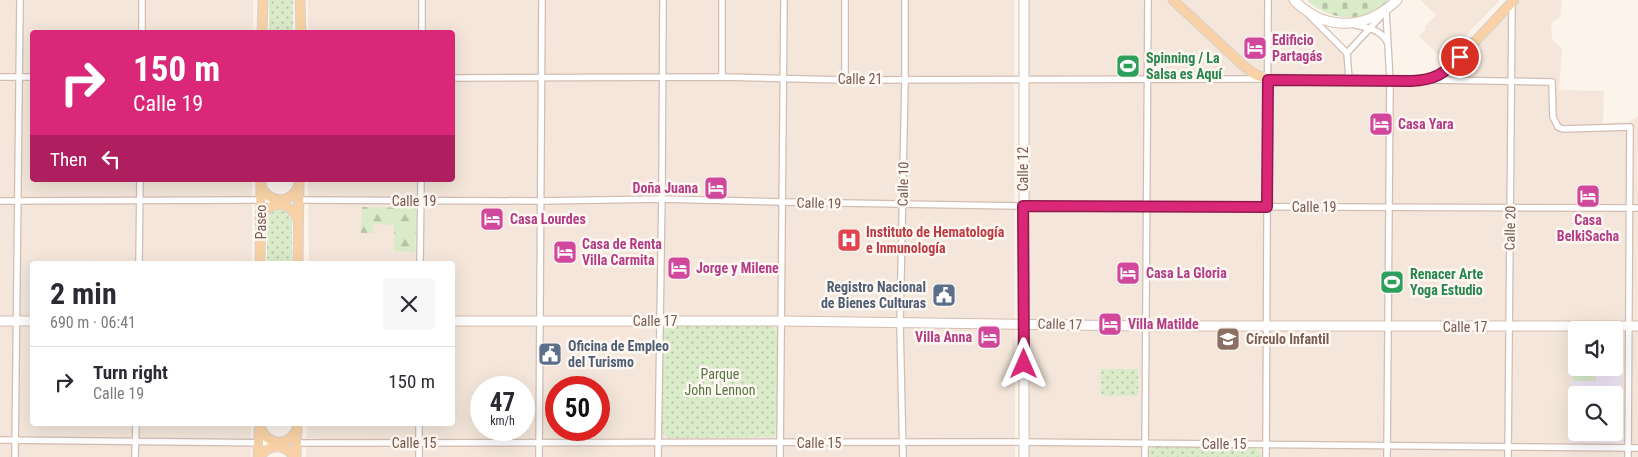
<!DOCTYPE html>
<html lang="en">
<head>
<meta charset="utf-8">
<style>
  body { margin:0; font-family:"Roboto Condensed",sans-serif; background:#f7f7f7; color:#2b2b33; height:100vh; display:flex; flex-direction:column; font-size:19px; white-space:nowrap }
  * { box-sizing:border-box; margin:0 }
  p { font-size:16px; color:#7c7c81 }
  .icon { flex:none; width:28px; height:28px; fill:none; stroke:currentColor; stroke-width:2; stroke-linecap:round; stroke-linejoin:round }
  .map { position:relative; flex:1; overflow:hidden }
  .sheet { position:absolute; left:30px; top:261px; width:425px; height:165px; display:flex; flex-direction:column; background:#fff; border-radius:5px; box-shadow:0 5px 20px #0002 }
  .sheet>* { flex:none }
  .guide { position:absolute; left:30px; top:30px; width:425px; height:152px; border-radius:5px; box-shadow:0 5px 20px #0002; background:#db2777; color:#fff; overflow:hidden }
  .controls { position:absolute; left:1568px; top:321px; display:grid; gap:10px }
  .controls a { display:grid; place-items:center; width:55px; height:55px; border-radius:5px; background:#fff; box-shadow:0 5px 20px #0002; font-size:25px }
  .speed { position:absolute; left:470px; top:376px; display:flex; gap:10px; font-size:25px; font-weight:700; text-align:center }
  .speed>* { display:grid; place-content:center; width:65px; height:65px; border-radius:50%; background:#fff; box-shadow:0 5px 20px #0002; line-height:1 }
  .speed small { font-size:12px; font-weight:400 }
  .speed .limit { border:8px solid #d22; background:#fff; color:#111 }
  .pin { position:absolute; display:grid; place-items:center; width:42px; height:42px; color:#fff; margin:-21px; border:2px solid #fff; border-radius:50%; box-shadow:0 1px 5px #0007 }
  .me { position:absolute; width:55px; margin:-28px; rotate:0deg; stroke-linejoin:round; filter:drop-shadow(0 0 4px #0008) }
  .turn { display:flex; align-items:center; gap:18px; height:105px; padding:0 20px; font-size:22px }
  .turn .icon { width:65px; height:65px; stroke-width:2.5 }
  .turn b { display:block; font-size:35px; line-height:42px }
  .then { display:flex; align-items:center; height:48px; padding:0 20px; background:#0003; gap:10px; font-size:19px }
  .round { display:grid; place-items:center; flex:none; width:52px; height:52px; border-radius:5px; background:#f7f7f7 }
  .overview { display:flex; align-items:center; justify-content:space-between; height:85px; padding:0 20px }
  h1 { font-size:30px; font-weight:700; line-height:38px }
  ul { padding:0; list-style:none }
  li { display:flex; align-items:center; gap:15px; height:70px; padding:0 20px; border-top:1px solid #e1e1e2 }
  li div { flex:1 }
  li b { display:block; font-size:19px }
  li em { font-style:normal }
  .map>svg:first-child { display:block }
  .residential { fill:#f4e6da; fill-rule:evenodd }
  .industrial { fill:#ece5e0 }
  .education { fill:#f1e7f9; fill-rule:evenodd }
  .forest { fill:url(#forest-firs) }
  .cemetery { fill:url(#cemetery-stones) }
  .park { fill:url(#park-dots) }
  .pitch { fill:#daebc9 }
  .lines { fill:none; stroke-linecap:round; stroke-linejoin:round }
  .street-casing { stroke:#d2bdb3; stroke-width:8 }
  .secondary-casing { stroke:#d5bdb0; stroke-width:11 }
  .primary-casing { stroke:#d9d1cd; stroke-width:11 }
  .street { stroke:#fff; stroke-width:5.5 }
  .secondary { stroke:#fff; stroke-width:9 }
  .primary { stroke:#f8d2a6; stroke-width:9 }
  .route-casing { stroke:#8e194d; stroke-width:12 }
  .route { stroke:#db2777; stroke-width:9 }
  .labels { text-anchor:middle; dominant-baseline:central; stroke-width:5; stroke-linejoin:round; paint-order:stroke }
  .hotel-label { font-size:14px; font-weight:bold; fill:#b23c85; stroke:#fff8f2; text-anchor:start }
  .leisure-label { font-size:14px; font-weight:bold; fill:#27864d; stroke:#fff8f2; text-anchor:start }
  .street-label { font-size:14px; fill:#78594e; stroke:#fff8f2 }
  .health-label { font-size:14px; font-weight:bold; fill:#be3a42; stroke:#fff8f2; text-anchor:start }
  .service-label { font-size:14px; font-weight:bold; fill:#4e5e75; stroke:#fff8f2; text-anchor:end }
  .education-label { font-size:14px; font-weight:bold; fill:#785e54; stroke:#fff8f2; text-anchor:start }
  .park-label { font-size:14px; fill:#577742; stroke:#fff8f2 }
</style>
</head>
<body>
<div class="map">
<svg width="1638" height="457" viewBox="0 0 1638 457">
  <defs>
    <pattern id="forest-firs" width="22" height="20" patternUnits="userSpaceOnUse" patternTransform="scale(1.25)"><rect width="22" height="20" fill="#daebc9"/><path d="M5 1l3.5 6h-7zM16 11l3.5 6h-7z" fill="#b6c1a5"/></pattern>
    <pattern id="cemetery-stones" width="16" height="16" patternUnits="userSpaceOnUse" patternTransform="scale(1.25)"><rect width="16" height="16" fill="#daebc9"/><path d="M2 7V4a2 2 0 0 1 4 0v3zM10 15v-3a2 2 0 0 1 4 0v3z" fill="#b6c1a5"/></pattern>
    <pattern id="park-dots" width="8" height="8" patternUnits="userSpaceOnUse" patternTransform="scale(1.25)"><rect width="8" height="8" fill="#daebc9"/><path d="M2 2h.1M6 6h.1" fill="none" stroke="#b6c1a5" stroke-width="1.8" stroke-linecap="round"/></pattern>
  </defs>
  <rect width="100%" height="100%" fill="#fcf4eb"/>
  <g class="residential">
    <polygon points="0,0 253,0 253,32 32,32 32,180 252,180 252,264 32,264 32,424 251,424 251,457 0,457"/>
    <path d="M308 0H1014L1015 457H306L307 424H452V264H309L308 182V180H452V32H308ZM669 325 772 326 779 332ZM481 388H524V430H481ZM556 388H599V430H556Z"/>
    <path d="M1024 0H1294L1347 53 1349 79H1430L1519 0H1562L1560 17 1551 23 1552 39 1562 49 1559 90 1604 91 1603 123 1629 122 1638 116V457H1024ZM1576 330H1614V368H1576ZM1576 395H1614V432H1576Z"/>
    <polygon points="1420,0 1500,0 1443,59 1419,36 1426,29 1425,27 1436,15"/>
  </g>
  <polygon class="industrial" points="26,260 95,261 95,264 32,264 32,315 25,315"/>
  <path class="education" d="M1572 334H1576V368H1614V334H1622L1620 443 1570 442ZM1576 395H1614V432H1576Z"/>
  <polygon class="forest" points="362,207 416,208 415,252 394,251 394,225 374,224 373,233 361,233"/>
  <path class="cemetery" d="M1307 0H1389C1365 24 1330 22 1307 0Z"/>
  <g class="park">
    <rect x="269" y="0" width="24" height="32"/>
    <polygon points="278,210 285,211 292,220 292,264 267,264 267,220 271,213"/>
    <polygon points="669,325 772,326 779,333 778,433 772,437 669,438 661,431 662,331"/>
    <rect x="1101" y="369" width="37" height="27"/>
    <polygon points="1152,447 1253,447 1260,452 1262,457 1148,457 1148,453"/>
  </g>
  <polygon class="pitch" points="1573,343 1576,343 1576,368 1596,368 1596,381 1573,381"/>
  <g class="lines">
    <g class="street-casing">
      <g id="street">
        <polyline points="422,0 422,32"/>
        <polyline points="1386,11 1390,81 1387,457"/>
        <polyline points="1310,16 1347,53 1349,79"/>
        <path d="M1355 25C1366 27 1382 30 1387 42"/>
        <polyline points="142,32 142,0"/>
        <polyline points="1347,53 1383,14"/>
        <polyline points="0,77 32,77"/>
        <polyline points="722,77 722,0"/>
        <polyline points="452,78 722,77 845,80 1263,79"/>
        <polyline points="845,80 845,0"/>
        <polyline points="1432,80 1552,82 1553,117 1558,127 1563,129 1630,127 1628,457"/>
        <polyline points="298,200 540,201 662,199 782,202 1023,206 1638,208"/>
        <polyline points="0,201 275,200"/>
        <polyline points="139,264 140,180"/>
        <polyline points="420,264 421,180"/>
        <polyline points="419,424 419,457"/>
        <polyline points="0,440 273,443"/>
        <polyline points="297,443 1013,442 1638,448"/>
        <polyline points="15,457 20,0"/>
        <polyline points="135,457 136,424"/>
        <polyline points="539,457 542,0"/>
        <polyline points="658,457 662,191 663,0"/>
        <polyline points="780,457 784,0"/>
        <polyline points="903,457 900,324 905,79 905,0"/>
        <polyline points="1145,457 1148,0"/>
        <polyline points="1266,457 1268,0"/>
        <polyline points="1508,457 1512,2"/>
      </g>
    </g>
    <g class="secondary-casing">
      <g id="secondary">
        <polyline points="1024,0 1024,457"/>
        <path d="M1294 0C1325 32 1366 30 1397 0"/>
        <polyline points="0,321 32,321"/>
        <polyline points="452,321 782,321 1146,326 1638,326"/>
      </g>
    </g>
    <g class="primary-casing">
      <g id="primary">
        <polyline points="300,0 301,32"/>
        <polyline points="1173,0 1246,68 1256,75 1268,79 1411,81 1430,79 1441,75 1453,65 1514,0"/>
        <polyline points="262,32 263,0"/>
        <path d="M261 186C268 202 290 206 298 187"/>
        <path d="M260 219C269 200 290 200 298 220"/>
        <polyline points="260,264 261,180"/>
        <polyline points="298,264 299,180"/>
        <path d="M260 426C266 445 287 448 297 430"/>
        <polyline points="258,457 259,429"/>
        <path d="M260 457C269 443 285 444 294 457"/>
        <polyline points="296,457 297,424"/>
      </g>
    </g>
    <use href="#street" class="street"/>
    <use href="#secondary" class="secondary"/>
    <use href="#primary" class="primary"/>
  </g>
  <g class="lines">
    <g class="route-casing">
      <path id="route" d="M1024 364 1023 206 1267 207 1268 80 1411 81C1435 80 1444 74 1460 57"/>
    </g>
    <use href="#route" class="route"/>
  </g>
  <defs>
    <g id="hotel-square" transform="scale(1.25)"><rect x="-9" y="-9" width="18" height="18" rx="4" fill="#d1479c" stroke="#fff8f2"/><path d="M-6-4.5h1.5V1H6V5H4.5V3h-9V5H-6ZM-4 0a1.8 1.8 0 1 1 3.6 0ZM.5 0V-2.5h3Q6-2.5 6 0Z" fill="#fff"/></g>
    <g id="stadium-square" transform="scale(1.25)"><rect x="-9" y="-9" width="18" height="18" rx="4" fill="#2e9e5b" stroke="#fff8f2"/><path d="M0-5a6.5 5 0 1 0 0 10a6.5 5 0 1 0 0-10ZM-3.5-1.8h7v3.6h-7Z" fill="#fff"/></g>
    <g id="hospital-square" transform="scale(1.25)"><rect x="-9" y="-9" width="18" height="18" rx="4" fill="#e0444e" stroke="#fff8f2"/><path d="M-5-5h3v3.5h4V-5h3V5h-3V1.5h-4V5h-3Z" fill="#fff"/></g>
    <g id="civic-square" transform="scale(1.25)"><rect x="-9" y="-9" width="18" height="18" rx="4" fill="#5c6f8a" stroke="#fff8f2"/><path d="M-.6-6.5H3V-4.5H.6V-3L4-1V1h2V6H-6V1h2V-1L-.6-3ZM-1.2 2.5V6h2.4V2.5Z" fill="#fff"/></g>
    <g id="school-square" transform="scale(1.25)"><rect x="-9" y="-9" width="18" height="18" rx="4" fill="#8d6e63" stroke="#fff8f2"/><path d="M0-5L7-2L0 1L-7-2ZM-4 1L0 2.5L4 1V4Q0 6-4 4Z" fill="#fff"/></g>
  </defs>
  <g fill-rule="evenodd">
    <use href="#hotel-square" x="1255" y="48"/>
    <use href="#stadium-square" x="1128" y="66"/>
    <use href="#hotel-square" x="1381" y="124"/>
    <use href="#hotel-square" x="716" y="188"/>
    <use href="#hotel-square" x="1588" y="196"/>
    <use href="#hotel-square" x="492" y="219"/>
    <use href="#hospital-square" x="849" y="240"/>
    <use href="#hotel-square" x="565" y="252"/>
    <use href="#hotel-square" x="679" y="268"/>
    <use href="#hotel-square" x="1128" y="273"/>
    <use href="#stadium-square" x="1392" y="282"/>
    <use href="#civic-square" x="944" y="295"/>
    <use href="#hotel-square" x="1110" y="324"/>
    <use href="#hotel-square" x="989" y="337"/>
    <use href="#school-square" x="1228" y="339"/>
    <use href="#civic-square" x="550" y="354"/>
  </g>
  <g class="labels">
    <g class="hotel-label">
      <text x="1272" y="40">Edificio<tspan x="1272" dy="16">Partagás</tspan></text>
      <text x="1398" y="124">Casa Yara</text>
      <text x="698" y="188" text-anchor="end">Doña Juana</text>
      <text x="510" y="219">Casa Lourdes</text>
      <text x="1588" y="220" text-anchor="middle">Casa<tspan x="1588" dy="16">BelkiSacha</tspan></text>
      <text x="582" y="244">Casa de Renta<tspan x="582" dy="16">Villa Carmita</tspan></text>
      <text x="696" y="268">Jorge y Milene</text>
      <text x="1146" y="273">Casa La Gloria</text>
      <text x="1128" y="324">Villa Matilde</text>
      <text x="972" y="337" text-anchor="end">Villa Anna</text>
    </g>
    <g class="leisure-label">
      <text x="1146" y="58">Spinning / La<tspan x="1146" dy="16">Salsa es Aquí</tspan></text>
      <text x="1410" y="274">Renacer Arte<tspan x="1410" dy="16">Yoga Estudio</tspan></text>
    </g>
    <g class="street-label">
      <text x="860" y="79">Calle 21</text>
      <text transform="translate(1023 169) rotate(-90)">Calle 12</text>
      <text transform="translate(903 184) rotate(-89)">Calle 10</text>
      <text x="414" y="201">Calle 19</text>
      <text transform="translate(819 203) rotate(1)">Calle 19</text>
      <text x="1314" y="207">Calle 19</text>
      <text transform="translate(261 222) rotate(-90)">Paseo</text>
      <text transform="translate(1510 228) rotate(-89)">Calle 20</text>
      <text x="655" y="321">Calle 17</text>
      <text transform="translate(1060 324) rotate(1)">Calle 17</text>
      <text x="1465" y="327">Calle 17</text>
      <text x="414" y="443">Calle 15</text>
      <text x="819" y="443">Calle 15</text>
      <text x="1224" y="444">Calle 15</text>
    </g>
    <g class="health-label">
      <text x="866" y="232">Instituto de Hematología<tspan x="866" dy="16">e Inmunología</tspan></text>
    </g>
    <g class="service-label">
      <text x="926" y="287">Registro Nacional<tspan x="926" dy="16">de Bienes Culturas</tspan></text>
      <text x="568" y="346" text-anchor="start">Oficina de Empleo<tspan x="568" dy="16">del Turismo</tspan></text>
    </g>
    <g class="education-label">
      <text x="1246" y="339">Círculo Infantil</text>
    </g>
    <g class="park-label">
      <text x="720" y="374">Parque<tspan x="720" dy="16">John Lennon</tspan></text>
    </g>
  </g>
</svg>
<div class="controls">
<a><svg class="icon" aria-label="sound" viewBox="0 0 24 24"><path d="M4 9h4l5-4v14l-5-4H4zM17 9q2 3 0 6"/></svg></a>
<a><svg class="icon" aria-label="search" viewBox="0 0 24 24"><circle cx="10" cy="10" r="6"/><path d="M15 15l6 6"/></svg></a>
</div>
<div class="speed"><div>47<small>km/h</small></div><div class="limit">50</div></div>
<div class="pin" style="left:1460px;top:57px;background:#d93025"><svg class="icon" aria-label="arrive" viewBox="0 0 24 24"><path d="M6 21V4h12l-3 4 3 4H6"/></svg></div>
<svg class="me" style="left:1024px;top:364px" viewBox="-20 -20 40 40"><path d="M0-17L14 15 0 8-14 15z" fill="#db2777" stroke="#fff" stroke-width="4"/></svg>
<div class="guide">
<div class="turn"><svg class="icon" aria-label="right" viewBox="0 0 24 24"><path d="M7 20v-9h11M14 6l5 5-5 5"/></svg><div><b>150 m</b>Calle 19</div></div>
<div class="then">Then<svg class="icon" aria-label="left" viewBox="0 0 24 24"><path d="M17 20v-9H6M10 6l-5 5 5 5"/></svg></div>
</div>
<section class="sheet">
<div class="overview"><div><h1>2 min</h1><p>690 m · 06:41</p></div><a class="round"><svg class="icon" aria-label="close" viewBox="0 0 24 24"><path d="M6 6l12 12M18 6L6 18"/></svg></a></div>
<ul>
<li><svg class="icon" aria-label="right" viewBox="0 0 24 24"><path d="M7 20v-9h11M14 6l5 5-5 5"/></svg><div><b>Turn right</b><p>Calle 19</p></div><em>150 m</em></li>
</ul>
</section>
</div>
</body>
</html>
